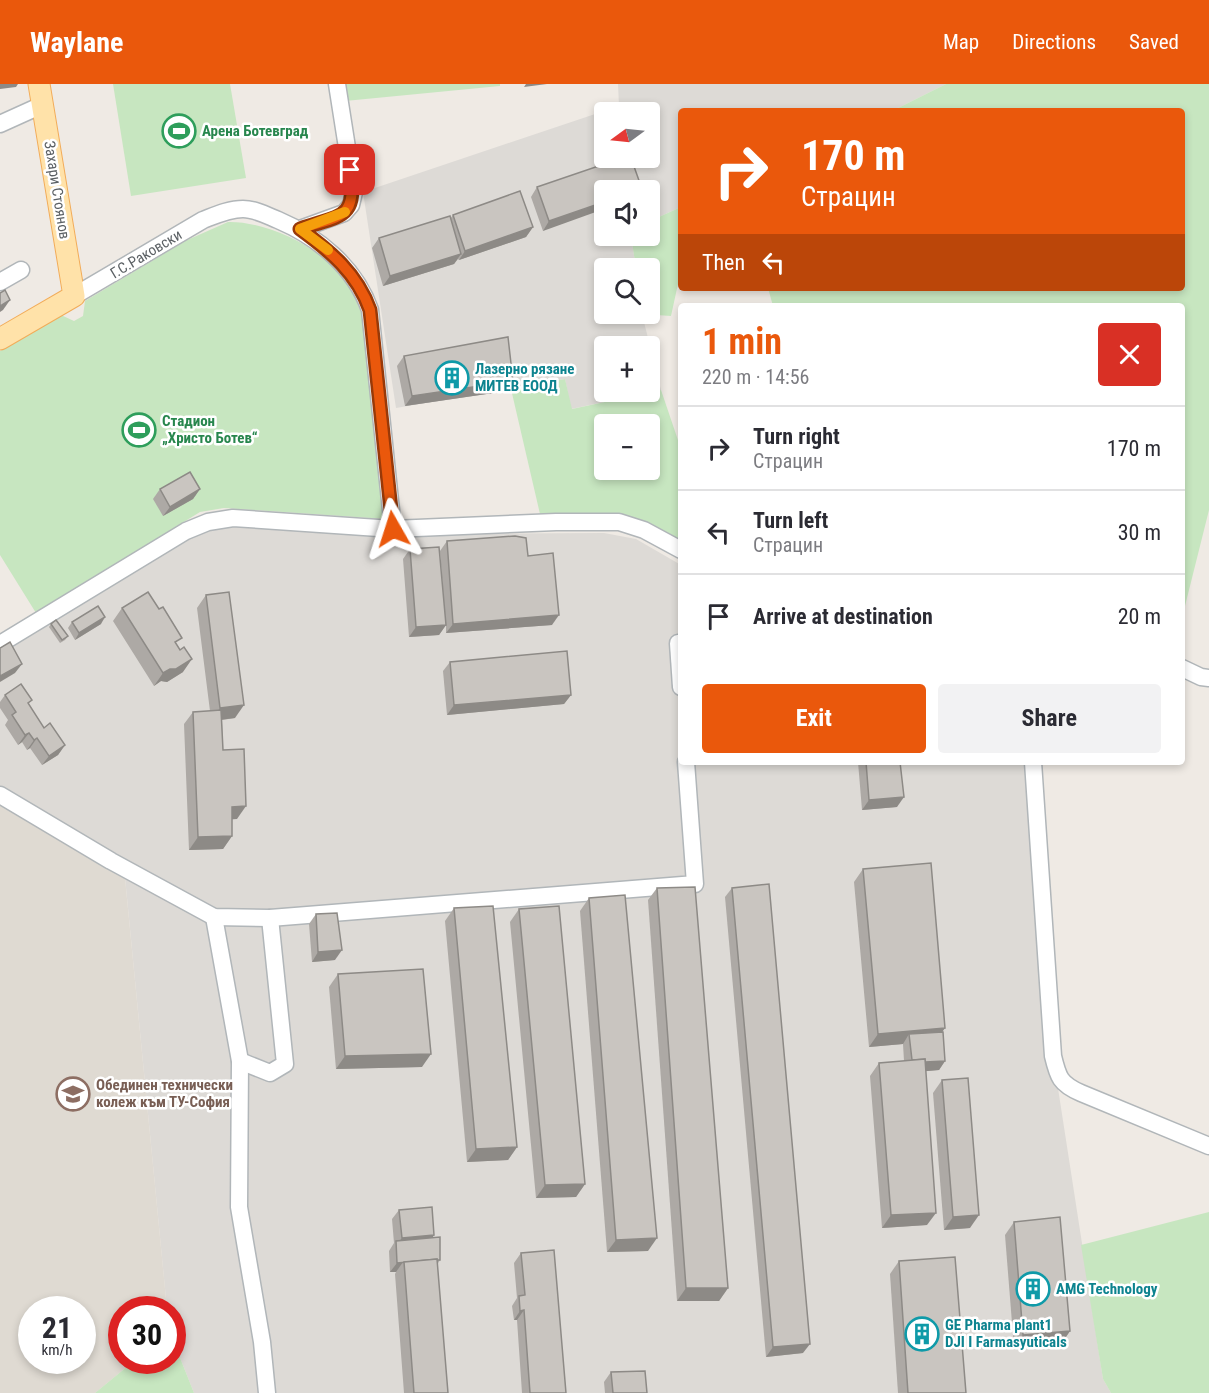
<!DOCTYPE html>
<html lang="en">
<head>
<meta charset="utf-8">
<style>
  body { margin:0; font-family:"Roboto Condensed",sans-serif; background:#f2f2f3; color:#2b2b33; height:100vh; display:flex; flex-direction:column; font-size:22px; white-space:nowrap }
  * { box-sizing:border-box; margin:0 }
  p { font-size:20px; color:#7c7c81 }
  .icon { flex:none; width:33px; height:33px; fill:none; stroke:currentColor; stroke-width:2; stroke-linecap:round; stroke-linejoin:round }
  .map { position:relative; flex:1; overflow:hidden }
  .drawer { position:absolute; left:678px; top:219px; width:507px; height:462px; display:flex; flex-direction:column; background:#fff; border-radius:6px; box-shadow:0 3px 9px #0003 }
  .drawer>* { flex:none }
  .banner { position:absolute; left:678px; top:24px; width:507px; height:183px; border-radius:6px; box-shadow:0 3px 9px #0003; background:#ea580c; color:#fff; overflow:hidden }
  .needle { width:39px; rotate:255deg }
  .tools { position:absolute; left:594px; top:18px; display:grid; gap:12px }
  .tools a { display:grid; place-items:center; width:66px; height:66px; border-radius:6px; background:#fff; box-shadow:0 3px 9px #0003; font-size:30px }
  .speed { position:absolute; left:18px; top:1212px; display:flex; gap:12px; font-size:30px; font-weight:700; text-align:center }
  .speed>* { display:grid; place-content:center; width:78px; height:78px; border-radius:50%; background:#fff; box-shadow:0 3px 9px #0003; line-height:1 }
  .speed small { font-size:15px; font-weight:400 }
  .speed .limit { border:9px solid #d22; background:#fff; color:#111 }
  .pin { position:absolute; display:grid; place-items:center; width:51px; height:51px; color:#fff; margin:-26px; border-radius:12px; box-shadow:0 3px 9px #0006 }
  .me { position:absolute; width:66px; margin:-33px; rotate:354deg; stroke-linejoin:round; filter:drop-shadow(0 0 4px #0008) }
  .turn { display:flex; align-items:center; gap:21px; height:126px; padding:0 24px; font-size:27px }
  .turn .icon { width:78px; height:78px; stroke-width:2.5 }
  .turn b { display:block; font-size:42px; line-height:51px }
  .then { display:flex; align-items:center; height:57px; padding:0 24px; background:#0003; gap:12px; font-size:22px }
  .round { display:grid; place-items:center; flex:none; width:63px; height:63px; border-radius:6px; background:#f2f2f3 }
  .overview { display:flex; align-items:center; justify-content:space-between; height:102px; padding:0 24px }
  h1 { font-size:36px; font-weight:700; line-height:45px; color:#ea580c }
  .action { display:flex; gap:12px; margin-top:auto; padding:12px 24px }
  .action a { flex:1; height:69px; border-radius:6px; background:#ea580c; color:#fff; font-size:24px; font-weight:700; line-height:69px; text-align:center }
  .action a+a { background:#f2f2f3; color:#2b2b33 }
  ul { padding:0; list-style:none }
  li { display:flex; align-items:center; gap:18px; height:84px; padding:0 24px; border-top:2px solid #e1e1e2 }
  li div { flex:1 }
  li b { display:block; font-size:22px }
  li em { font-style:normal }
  header { display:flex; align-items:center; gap:36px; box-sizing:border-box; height:84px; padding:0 30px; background:#ea580c; color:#fff }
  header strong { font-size:28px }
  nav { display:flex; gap:33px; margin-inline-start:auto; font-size:21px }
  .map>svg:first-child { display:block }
  .industrial { fill:#dddad6; fill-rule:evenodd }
  .education { fill:#dfdad2; fill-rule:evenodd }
  .green { fill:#c7e6c0; fill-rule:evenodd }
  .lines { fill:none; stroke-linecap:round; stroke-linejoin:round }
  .minor-casing { stroke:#b1b6b9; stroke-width:19 }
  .major-casing { stroke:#f2ac59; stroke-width:23 }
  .minor { stroke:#fff; stroke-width:16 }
  .major { stroke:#ffe2a9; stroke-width:21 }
  .wall { fill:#ada9a5 }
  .shaded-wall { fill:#8d8a86 }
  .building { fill:#c9c5c0; stroke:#8d8a86; stroke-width:1.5 }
  .route-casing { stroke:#983908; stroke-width:15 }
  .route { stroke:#ea580c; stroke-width:10 }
  .slow { stroke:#f59e0b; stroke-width:10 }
  .labels { text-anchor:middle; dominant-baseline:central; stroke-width:5; stroke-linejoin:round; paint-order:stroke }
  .leisure-label { font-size:15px; font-weight:bold; fill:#27864d; stroke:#fff; text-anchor:start }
  .street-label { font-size:15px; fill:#5c6165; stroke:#fff }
  .culture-label { font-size:15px; font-weight:bold; fill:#0d838f; stroke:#fff; text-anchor:start }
  .education-label { font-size:15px; font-weight:bold; fill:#785e54; stroke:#fff; text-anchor:start }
</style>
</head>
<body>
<header>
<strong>Waylane</strong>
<nav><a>Map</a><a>Directions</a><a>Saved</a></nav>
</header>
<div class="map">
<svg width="1209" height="1309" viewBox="0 0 1209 1309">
  <rect width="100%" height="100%" fill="#efeae4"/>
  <g class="industrial">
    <path d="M618 0H946L892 27H681V123L650 137V106H604V152H631L636 184H604V230H642L661 306 571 325 565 295 396 324 363 108 619 22ZM604 28H650V74H604ZM604 262H650V308H604Z"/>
    <polygon points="208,438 395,450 604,449 636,455 681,481 681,678 1033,678 1053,972 1103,1295 1111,1309 194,1309 173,1256 172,1226 167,1225 124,783 0,710 0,560"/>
  </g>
  <path class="education" d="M0 719 125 794 167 1225 122 1226V1276L134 1277 95 1309H0ZM32 1226H82V1276H32Z"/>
  <g class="green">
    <polygon points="113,0 230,0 246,94 131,112"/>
    <polygon points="342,0 500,0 500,2 345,17"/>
    <polygon points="946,0 1209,0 1209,426 1182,534 1182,222 773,222 768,204 1182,204 1182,27 892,27"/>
    <polygon points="681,123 681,186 671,232 642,230 650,230 650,184 636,184 631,152 650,152 650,137"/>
    <path d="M228 138C266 137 320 163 343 193 352 205 357 218 362 231L385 435 224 424 200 428 36 529 0 471V267L61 231 74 237 83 232 85 217 185 157Z"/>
    <path d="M565 295 572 325 661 306 681 365V458L618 432 540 430 511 305ZM604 340H650V386H604Z"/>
    <polygon points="1209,1128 1209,1309 1111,1309 1103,1295 1081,1161"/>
    <polygon points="173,1256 194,1309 95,1309 134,1277 172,1276"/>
  </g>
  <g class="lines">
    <g class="minor-casing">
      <g id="minor">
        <polyline points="0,40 42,21"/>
        <polyline points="300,145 344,129 351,121 354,108 337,0"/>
        <polyline points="0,198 21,186"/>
        <path d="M74 212 203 136C216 131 229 125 243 125 255 125 266 131 278 136 318 153 355 183 370 226L393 445"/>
        <polyline points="678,559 681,603"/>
        <polyline points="0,560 186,447 208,438 233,434 393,445 556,438 619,438 644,446 681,466"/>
        <polyline points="1182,584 1201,593 1209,594"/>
        <path d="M1033 678 1053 972C1058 993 1060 1000 1081 1009L1209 1062"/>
        <polyline points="0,711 111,777 214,833 270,834 695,800 686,678"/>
        <polyline points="214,833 240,977 239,1123 262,1258 267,1309"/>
        <polyline points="240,977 270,989 285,980 270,834"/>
      </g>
    </g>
    <g class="major-casing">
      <polyline id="major" points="0,255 74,212 39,0"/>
    </g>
    <use href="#minor" class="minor"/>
    <use href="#major" class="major"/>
  </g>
  <g class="wall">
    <polygon points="537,103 642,105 641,106 604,106 543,147 531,113"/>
    <polygon points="453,131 533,143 526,153 459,176 458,175 454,180 383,202 372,164 379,154 450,135"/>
    <polygon points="404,272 513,297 507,307 405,322 397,282"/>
    <polygon points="160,405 200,405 193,415 163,432 153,415"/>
    <polygon points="447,457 528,472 552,541 446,549 446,541 439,551 409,553 403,475 410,465 444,520 440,467"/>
    <polygon points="206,511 235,634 222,636 223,666 237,735 232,735 232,752 223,765 189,766 184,640 193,628 210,627 197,524"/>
    <polygon points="122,524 176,561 183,588 167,598 161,597 154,602 113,537"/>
    <polygon points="72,538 101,540 75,556 68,544"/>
    <polygon points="51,540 68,552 65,556 60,559 49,543"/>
    <polygon points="450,578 571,611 564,620 447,631 443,587"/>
    <polygon points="5,611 29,621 44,644 65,661 58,671 42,681 30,664 27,666 22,658 18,661 5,641 8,636 0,624 0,618"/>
    <polygon points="858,678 900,678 897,723 862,726"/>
    <polygon points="863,785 943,948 945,977 939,986 926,987 927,1141 882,1144 870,992 879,979 904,977 903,960 869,963 854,798"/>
    <polygon points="657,804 728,1204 719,1217 677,1217 648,816"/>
    <polygon points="732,804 803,1269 766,1273 725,813"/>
    <polygon points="589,814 648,1167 607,1168 580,827"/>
    <polygon points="454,824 517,1063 508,1076 467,1078 445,837"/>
    <polygon points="519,825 585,1100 576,1113 536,1114 510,838"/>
    <polygon points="316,830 335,876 312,878 309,840"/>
    <polygon points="338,890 422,983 336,985 329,903"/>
    <polygon points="942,996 970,1144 944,1146 933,1009"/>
    <polygon points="399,1126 434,1151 432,1154 440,1176 437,1181 448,1309 404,1309 395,1190 396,1188 390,1188 389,1167 394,1159 392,1135"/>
    <polygon points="1014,1138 1070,1247 1061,1260 1014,1264 1005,1151"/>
    <polygon points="521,1169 566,1309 522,1309 517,1236 514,1236 512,1222 517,1214 514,1179"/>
    <polygon points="899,1177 966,1309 898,1309 890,1190"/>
    <polygon points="611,1288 647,1309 605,1309 604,1298"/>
  </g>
  <g class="shaded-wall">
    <polygon points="0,0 18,0 16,3 0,5"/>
    <polygon points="526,0 547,0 524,3"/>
    <polygon points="604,118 604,125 543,147 549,137"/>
    <polygon points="533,143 526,153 459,176 465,167"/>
    <polygon points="461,170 454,180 383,202 390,192"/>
    <polygon points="10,216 3,226 0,228 0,222"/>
    <polygon points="513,297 507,307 405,322 412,312"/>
    <polygon points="200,405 193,415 163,432 170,423"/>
    <polygon points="559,531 552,541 446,549 453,540"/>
    <polygon points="105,533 101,540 75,556 79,549"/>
    <polygon points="446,541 439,551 409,553 416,543"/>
    <polygon points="192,575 183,588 167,598 161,597 154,602 163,589 170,585"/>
    <polygon points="22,580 15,589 0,598 0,592"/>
    <polygon points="571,611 564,620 447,631 454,621"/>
    <polygon points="244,621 235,634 211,637 220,624"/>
    <polygon points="29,649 22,658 18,661 25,651"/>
    <polygon points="37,654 30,664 27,666 34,656"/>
    <polygon points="65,661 58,671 42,681 49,672"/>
    <polygon points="904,713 897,723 862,726 869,716"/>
    <polygon points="246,722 237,735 223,736 232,723"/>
    <polygon points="232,752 223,765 189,766 198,753"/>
    <polygon points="342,866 335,876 312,878 318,868"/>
    <polygon points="945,944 936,957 909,950 903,960 869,963 878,950"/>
    <polygon points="431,970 422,983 336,985 345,972"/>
    <polygon points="945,977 939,986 905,989 912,979"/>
    <polygon points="517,1063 508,1076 467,1078 476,1065"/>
    <polygon points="585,1100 576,1113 536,1114 545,1101"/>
    <polygon points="936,1129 927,1141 882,1144 891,1131"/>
    <polygon points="979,1131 970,1144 944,1146 953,1133"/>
    <polygon points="434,1151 428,1161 396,1161 402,1154"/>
    <polygon points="657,1154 648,1167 607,1168 616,1156"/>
    <polygon points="403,1178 396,1188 390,1188 397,1179"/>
    <polygon points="686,1204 728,1204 719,1217 677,1217"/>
    <polygon points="524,1226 517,1236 514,1236 520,1227"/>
    <polygon points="1070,1247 1061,1260 1014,1264 1023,1251"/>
    <polygon points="810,1260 803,1269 766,1273 773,1263"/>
  </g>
  <g class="building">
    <polygon points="622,74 631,74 642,105 637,106 604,106 604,118 549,137 537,103"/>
    <polygon points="520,107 533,143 465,167 453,131"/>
    <polygon points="450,132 461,170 390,192 379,154"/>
    <polygon points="5,206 10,216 0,222 0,209"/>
    <polygon points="508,253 513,297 412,312 404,272"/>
    <polygon points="190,388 200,405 170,423 160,405"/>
    <polygon points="515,452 526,454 528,472 553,469 559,531 453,540 447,457"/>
    <polygon points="439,463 446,541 416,543 410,465"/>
    <polygon points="148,508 159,525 163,523 182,554 175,558 180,566 184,563 192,575 176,585 170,585 163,589 122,524"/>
    <polygon points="229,508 244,621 220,624 206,511"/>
    <polygon points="98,522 105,533 79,549 72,538"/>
    <polygon points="56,536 68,552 62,556 51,540"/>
    <polygon points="10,558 22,580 0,592 0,564"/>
    <polygon points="567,567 571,611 454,621 450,578"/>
    <polygon points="21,600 32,616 28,619 44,644 50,639 65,661 49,672 37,654 34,656 29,649 25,651 12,631 16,628 5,611"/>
    <polygon points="221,626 223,666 244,665 246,722 232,723 232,752 198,753 193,628"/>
    <polygon points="866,678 900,678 904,713 869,716"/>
    <polygon points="931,779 945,944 878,950 863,785"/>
    <polygon points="769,800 810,1260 773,1263 732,804"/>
    <polygon points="695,803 728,1204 686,1204 657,804"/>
    <polygon points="625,811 657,1154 616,1156 589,814"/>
    <polygon points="493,822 517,1063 476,1065 454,824"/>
    <polygon points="559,822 585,1100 545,1101 519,825"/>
    <polygon points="337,829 342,866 318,868 316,830"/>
    <polygon points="423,885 431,970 345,972 338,890"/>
    <polygon points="943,948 945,977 925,978 925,975 912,976 909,950"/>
    <polygon points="925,975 936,1129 891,1131 879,979"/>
    <polygon points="968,994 979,1131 953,1133 942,996"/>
    <polygon points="432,1123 434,1151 402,1154 399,1126"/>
    <polygon points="1060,1133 1070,1247 1023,1251 1014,1138"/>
    <polygon points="440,1153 440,1176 437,1176 437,1175 397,1179 396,1157"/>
    <polygon points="554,1166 566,1309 530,1309 524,1226 520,1227 519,1212 525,1211 521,1169"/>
    <polygon points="955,1173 966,1309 908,1309 899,1177"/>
    <polygon points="437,1175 448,1309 414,1309 404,1178"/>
    <polygon points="645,1287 647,1309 613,1309 611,1288"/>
  </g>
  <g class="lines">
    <g class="route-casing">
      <path id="route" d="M350 86C358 136 340 131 300 145 330 167 357 189 370 226L393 445"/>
    </g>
    <use href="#route" class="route"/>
    <polyline class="slow" points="328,166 300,145 345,128"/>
  </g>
  <defs>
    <g id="stadium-ring" transform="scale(1.725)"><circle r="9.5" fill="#fff" stroke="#2e9e5b" stroke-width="1.5"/><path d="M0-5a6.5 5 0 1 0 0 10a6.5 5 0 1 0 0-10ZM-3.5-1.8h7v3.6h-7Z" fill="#2e9e5b"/></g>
    <g id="building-ring" transform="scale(1.725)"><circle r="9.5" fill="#fff" stroke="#0f9aa8" stroke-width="1.5"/><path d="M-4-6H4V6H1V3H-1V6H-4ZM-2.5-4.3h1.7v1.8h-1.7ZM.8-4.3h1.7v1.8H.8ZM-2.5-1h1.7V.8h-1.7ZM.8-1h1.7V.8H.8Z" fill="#0f9aa8"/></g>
    <g id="university-ring" transform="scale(1.725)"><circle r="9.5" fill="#fff" stroke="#8d6e63" stroke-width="1.5"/><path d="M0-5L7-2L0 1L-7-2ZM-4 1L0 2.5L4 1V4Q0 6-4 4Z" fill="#8d6e63"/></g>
  </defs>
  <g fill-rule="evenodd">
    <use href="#stadium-ring" x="179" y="47"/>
    <use href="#building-ring" x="452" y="294"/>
    <use href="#stadium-ring" x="139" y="346"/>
    <use href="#university-ring" x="73" y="1010"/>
    <use href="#building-ring" x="1033" y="1205"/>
    <use href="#building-ring" x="922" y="1250"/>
  </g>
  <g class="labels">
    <g class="leisure-label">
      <text x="202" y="47">Арена Ботевград</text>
      <text x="162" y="337">Стадион<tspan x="162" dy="17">„Христо Ботев“</tspan></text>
    </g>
    <g class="street-label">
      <text transform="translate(57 106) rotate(81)">Захари Стоянов</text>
      <text transform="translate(146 170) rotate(-31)">Г.С.Раковски</text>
    </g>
    <g class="culture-label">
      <text x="475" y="285">Лазерно рязане<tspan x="475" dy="17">МИТЕВ ЕООД</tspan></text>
      <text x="1056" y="1205">AMG Technology</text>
      <text x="945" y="1241">GE Pharma plant1<tspan x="945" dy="17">DJI I Farmasyuticals</tspan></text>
    </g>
    <g class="education-label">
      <text x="96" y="1001">Обединен технически<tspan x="96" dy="17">колеж към ТУ-София</tspan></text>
    </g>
  </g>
</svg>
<div class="tools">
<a><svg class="needle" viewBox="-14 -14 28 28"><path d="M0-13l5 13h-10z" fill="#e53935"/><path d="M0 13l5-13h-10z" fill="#7c7c81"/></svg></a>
<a><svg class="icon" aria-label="sound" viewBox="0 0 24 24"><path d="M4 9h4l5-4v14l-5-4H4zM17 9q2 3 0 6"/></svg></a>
<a><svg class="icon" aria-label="search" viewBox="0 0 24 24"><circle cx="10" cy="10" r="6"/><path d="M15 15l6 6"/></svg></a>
<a>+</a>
<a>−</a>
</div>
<div class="speed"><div>21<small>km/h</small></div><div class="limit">30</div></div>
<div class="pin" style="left:350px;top:86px;background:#d93025"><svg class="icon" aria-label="arrive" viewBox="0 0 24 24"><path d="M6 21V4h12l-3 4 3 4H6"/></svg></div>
<svg class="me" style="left:393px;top:445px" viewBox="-20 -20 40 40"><path d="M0-17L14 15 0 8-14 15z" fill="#ea580c" stroke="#fff" stroke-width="4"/></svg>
<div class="banner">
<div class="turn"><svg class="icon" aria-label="right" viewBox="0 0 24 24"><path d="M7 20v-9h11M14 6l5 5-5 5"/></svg><div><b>170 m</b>Страцин</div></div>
<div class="then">Then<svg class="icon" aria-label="left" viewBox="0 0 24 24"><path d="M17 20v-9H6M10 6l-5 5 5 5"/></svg></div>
</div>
<section class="drawer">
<div class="overview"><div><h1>1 min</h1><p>220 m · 14:56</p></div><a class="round" style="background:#d93025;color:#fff"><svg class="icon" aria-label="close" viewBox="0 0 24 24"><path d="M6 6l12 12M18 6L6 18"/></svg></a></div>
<ul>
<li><svg class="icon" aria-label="right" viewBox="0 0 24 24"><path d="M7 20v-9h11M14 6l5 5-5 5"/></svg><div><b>Turn right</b><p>Страцин</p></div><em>170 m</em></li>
<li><svg class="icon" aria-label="left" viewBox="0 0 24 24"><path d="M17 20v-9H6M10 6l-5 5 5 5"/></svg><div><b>Turn left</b><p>Страцин</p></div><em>30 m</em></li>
<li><svg class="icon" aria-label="arrive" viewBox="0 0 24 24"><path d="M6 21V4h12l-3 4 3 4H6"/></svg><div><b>Arrive at destination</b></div><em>20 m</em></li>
</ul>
<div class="action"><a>Exit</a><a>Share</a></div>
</section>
</div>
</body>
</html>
